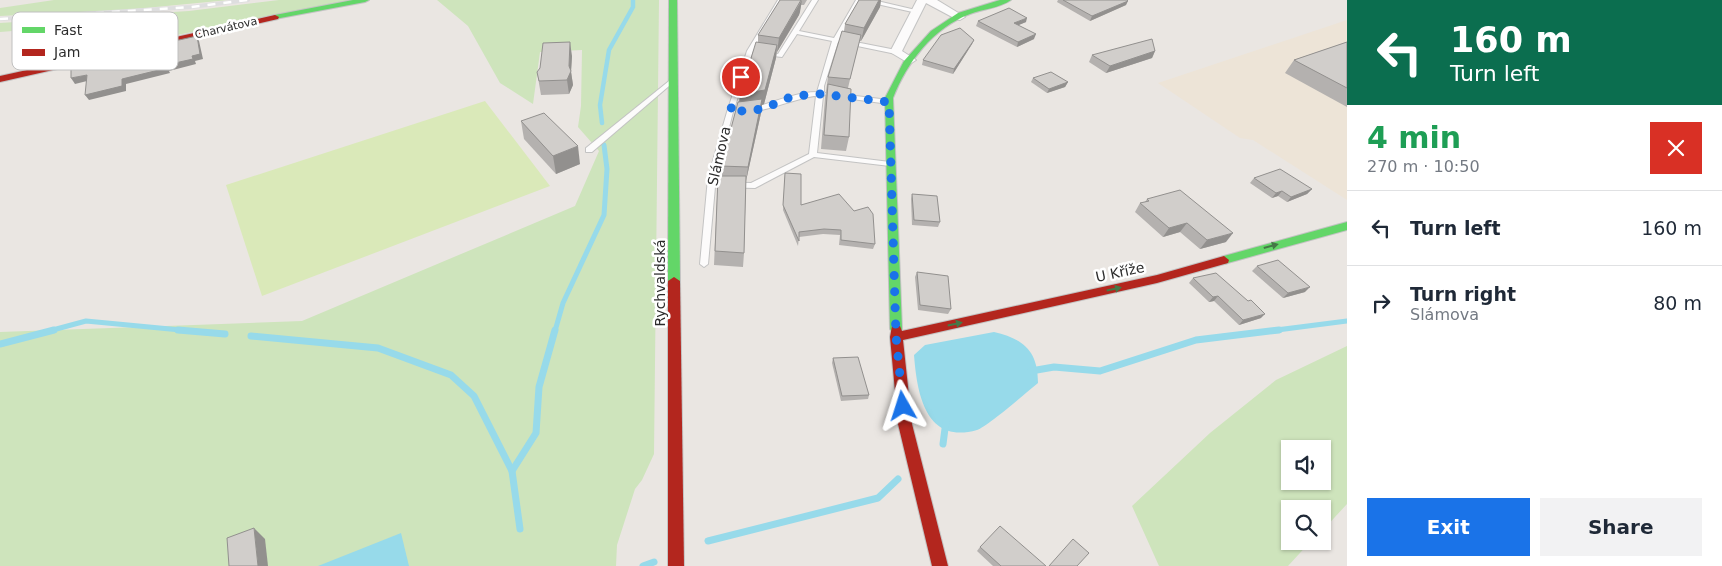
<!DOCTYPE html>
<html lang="en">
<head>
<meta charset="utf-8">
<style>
  body { margin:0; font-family:"DejaVu Sans",sans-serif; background:#f2f2f3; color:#1f2937; height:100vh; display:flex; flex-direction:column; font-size:19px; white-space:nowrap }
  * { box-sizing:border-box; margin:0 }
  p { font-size:16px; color:#747a83 }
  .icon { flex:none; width:28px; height:28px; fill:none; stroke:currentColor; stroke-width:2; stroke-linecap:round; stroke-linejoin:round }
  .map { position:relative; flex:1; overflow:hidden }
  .panel { display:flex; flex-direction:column; background:#fff; width:375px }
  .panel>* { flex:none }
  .guide { background:#0b6e4f; color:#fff; overflow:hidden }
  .tools { position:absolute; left:1281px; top:440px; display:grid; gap:10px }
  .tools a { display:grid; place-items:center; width:50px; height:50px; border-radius:0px; background:#fff; box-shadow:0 1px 4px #0004; font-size:25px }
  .pin { position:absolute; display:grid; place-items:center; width:42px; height:42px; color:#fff; margin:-21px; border:2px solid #fff; border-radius:50%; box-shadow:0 1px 5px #0007 }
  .me { position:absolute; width:55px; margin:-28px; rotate:354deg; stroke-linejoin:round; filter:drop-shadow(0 0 4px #0008) }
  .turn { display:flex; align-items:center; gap:18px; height:105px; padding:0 20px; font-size:22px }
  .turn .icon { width:65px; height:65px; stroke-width:2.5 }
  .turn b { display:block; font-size:35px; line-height:42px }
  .round { display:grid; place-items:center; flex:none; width:52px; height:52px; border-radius:0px; background:#f2f2f3 }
  .overview { display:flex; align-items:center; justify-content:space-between; height:85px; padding:0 20px }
  h1 { font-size:30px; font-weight:700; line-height:38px; color:#1e9e55 }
  .button { display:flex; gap:10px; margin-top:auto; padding:10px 20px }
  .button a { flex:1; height:58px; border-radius:0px; background:#1a73e8; color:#fff; font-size:20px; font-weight:700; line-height:58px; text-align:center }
  .button a+a { background:#f2f2f3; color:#1f2937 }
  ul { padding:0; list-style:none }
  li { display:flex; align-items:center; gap:15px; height:75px; padding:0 20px; border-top:1px solid #e0e1e3 }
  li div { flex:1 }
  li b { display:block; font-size:19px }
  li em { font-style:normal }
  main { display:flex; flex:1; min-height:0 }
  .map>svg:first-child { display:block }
  .education { fill:#ede4d7 }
  .green { fill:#cee4bc; fill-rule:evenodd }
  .pitch { fill:#dae9b9 }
  .water { fill:#97daea }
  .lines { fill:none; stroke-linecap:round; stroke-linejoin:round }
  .stream-far2 { stroke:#97daea; stroke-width:4.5 }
  .stream-far1 { stroke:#97daea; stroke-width:5 }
  .stream { stroke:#97daea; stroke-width:7 }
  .lane-casing { stroke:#c3c3c3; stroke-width:2 }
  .street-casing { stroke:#c3c3c3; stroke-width:2 }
  .fast-casing { stroke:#c3c3c3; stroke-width:2 }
  .jam-casing { stroke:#c3c3c3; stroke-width:2 }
  .lane { fill:#fcfbfb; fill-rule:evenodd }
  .street { fill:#fcfbfb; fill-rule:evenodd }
  .fast { fill:#63d668; fill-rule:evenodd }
  .jam { fill:#b3261e; fill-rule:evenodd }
  .rail-casing { stroke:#dededf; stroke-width:4 }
  .rail { stroke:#fff; stroke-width:2.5; stroke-dasharray:8; stroke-linecap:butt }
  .wall { fill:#b4b1af }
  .shaded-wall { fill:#92908e }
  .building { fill:#d1cecb; stroke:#92908e }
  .oneway { fill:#457847 }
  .route { stroke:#1a73e8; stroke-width:9; stroke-dasharray:0 16.2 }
  .labels { text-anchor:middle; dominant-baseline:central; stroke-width:5; stroke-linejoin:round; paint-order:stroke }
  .far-street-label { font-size:11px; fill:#2c2c2c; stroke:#fff }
  .street-label { font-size:14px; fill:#2c2c2c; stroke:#fff }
  .key { fill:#fff; stroke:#c0c0c0; stroke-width:1 }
  .key-label { font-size:14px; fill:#2c2c2c }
</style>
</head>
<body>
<main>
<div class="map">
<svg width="1347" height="566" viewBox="0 0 1347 566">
  <rect width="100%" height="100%" fill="#eae6e2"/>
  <polygon class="education" points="1347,20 1347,200 1253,140 1240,138 1158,83"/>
  <g class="green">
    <polygon points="54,0 229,0 124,10 0,16 0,8"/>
    <polygon points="279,0 352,0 152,40 152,20 0,32 0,23 189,11"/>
    <polygon points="437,0 659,0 654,454 642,480 635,489 617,545 616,566 0,566 0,332 302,321 575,206 599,151 578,127 581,106 582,50 540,52 533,104 500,83 468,26"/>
    <path d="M1347 346V504L1323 530 1322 509H1290V541H1311L1288 566H1159L1132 506 1210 433 1276 380ZM1290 449H1322V481H1290Z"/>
  </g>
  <polygon class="pitch" points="485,101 550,186 262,296 226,185"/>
  <g class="water">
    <path d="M994 332C1024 339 1038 351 1038 383 1027 392 987 427 977 430 925 445 917 392 914 355L925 345Z"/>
    <polygon points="401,533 409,566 318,566"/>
  </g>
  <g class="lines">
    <polyline class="stream-far2" points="602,123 600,105 609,50 633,7 633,0"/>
    <g class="stream-far1">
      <polyline points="49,331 86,321 191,331"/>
      <polyline points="555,331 563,303 604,215 607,169 604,145"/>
      <polyline points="1269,331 1347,321"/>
    </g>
    <g class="stream">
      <polyline points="178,330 225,334"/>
      <polyline points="251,336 378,348 451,375 474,396 512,471"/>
      <polyline points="0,344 54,330"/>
      <polyline points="1031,371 1054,367 1100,371 1196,340 1279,330"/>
      <polyline points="943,444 946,421"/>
      <polyline points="520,529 512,471 536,433 539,387 555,330"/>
      <polyline points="708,541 878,498 898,479"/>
      <polyline points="643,566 654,562"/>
    </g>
    <g class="lane-casing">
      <g id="lane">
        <path d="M778 0H784L753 51 733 112 715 182 751 183 809 154 816 96C801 96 756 116 747 110L748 109C770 104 795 92 817 92L832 41 797 34 782 57 764 55 761 53 764 51 778 54 812 0H818L799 31 834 38 856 0H862L840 39 896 50 899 52 896 54 838 42 824 86V92L827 94 823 96 817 153 890 162 894 164 890 166 814 157 755 188 715 187 708 264 704 267 700 264 708 178 727 112 747 51Z"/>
        <polygon points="868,0 873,0 920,11 917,13 868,2"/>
        <polygon points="674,77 677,79 676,80 592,152 586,152 586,148"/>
        <polygon points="839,94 889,100 892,102 889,104 837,97 837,95"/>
      </g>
    </g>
    <g class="street-casing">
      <polygon id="street" points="917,0 937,0 965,17 960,20 956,19 926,3 902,51 916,60 910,64 890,52"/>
    </g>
    <g class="fast-casing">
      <g id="fast">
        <polygon points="353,0 369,0 365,2 275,19 271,17 275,15"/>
        <polygon points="669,0 677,0 680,281 674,285 668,281"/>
        <path d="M1000 0H1011C1000 8 983 9 970 14 933 28 907 62 893 98L902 329 900 332H892L890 329 885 98 904 61 931 31 958 13Z"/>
        <polygon points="1347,222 1347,230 1224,264 1219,260 1224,256"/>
      </g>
    </g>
    <g class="jam-casing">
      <g id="jam">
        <polygon points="275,15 279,17 278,19 0,82 0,76"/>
        <polygon points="1224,256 1229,260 1228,263 1157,283 903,340 912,424 948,566 932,566 898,424 890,337 892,326 900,326 902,331 1157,275"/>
        <polygon points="674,277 680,281 684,566 668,566 668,281"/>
      </g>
    </g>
    <use href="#lane" class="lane"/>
    <use href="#street" class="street"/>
    <use href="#fast" class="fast"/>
    <use href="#jam" class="jam"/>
    <g class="rail-casing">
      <polyline id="rail" points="0,19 191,7 248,0"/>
    </g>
    <use href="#rail" class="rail"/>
  </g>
  <g class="wall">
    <polygon points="780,0 807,0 804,5 801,5 799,15 777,52 776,58 764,104 762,105 761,113 746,181 744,253 743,267 714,265 718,176 720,176 721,166 739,101 740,94 758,42 758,35"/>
    <polygon points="859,0 884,0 881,0 880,7 861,41 859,41 848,88 849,137 846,151 821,149 825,98 828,77 844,31 845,24"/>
    <polygon points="1058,0 1127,0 1126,5 1090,21 1057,2"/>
    <polygon points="978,21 1026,22 1018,25 1034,39 1017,47 976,26"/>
    <polygon points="974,40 972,44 953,74 922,65 923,60"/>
    <polygon points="1347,42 1347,107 1285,73 1294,60"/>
    <polygon points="1155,51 1152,58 1106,73 1089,62 1092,55"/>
    <polygon points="572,56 571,71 573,85 569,94 541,95 537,72"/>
    <polygon points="1033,78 1068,82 1065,87 1047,93 1031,82"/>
    <polygon points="521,121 580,164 556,174 524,139"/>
    <polygon points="785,173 801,205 875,244 873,249 839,245 840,235 823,234 799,237 798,246 783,210"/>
    <polygon points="1254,178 1312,189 1307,194 1287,202 1278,196 1272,198 1250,183"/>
    <polygon points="912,194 940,222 938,227 912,225 911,199"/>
    <polygon points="1147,199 1226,242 1200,249 1180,232 1163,237 1135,212 1140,203 1145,202"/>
    <polygon points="1257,266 1305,292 1283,298 1252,271"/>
    <polygon points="917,272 951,309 948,314 918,310 915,277"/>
    <polygon points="1193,278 1248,301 1261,318 1239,325 1214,301 1209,302 1189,283"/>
    <polygon points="833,358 869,395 868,399 841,401 832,363"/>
    <polygon points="980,547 1046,566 993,566 977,551"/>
  </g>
  <g class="shaded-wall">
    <polygon points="802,0 800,12 799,15 777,52 779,38"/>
    <polygon points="879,0 881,0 880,7 861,41 864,28"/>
    <polygon points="1128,1 1126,5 1090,21 1092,16"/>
    <polygon points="1027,18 1026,22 1012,28 1014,23"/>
    <polygon points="105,24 110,33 114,25 120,34 121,45 75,55 68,46 105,27"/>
    <polygon points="1036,34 1034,39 1017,47 1018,42"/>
    <polygon points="197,36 199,41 203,59 195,61 196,64 169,71 170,73 126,84 126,91 89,100 85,95 122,79 166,65 192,56"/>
    <polygon points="974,40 972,44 953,74 954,69"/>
    <polygon points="570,42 572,56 571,72 573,85 569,94 567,80 569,66"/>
    <polygon points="777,45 776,58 764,104 762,105 761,113 746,181 748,167 739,108 740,94"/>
    <polygon points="1155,51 1152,58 1106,73 1110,66"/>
    <polygon points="87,75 91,80 75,84 71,78"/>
    <polygon points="1068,82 1065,87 1047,93 1049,89"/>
    <polygon points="578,146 580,164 556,174 553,156"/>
    <polygon points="1312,189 1307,194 1287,202 1291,197"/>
    <polygon points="1282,191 1278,196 1272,198 1276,193"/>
    <polygon points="1187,223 1180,232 1163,237 1169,228"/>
    <polygon points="1233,233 1226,242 1200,249 1207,240"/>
    <polygon points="1310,287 1305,292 1283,298 1288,293"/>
    <polygon points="1218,296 1214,301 1209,302 1213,297"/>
    <polygon points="1265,314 1261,318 1239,325 1243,320"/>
    <polygon points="254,528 265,539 268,566 258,566"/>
  </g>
  <g class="building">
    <polygon points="780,0 801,0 779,38 758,35"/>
    <polygon points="859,0 879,0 864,28 845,24"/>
    <polygon points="1063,0 1127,0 1128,1 1092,16"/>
    <polygon points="1009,8 1027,18 1014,23 1036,34 1018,42 978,21"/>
    <polygon points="960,28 974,40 954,69 923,60 941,35"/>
    <polygon points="842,31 861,35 850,79 828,77"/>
    <polygon points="197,36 200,54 192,56 193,59 166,65 167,68 122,79 122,86 85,95 87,75 71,78 71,64"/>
    <polygon points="1152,39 1155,51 1110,66 1092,55"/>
    <polygon points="570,42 569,66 571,71 567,80 539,81 537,72 540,68 543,43"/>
    <polygon points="756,42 777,45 765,90 740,94"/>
    <polygon points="1347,42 1347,88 1294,60"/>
    <polygon points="1051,72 1068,82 1049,89 1033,78"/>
    <polygon points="828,84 851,89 849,137 824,135"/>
    <polygon points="762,99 748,167 721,166 738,102"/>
    <polygon points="544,113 578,146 553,156 521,121"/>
    <polygon points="1280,169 1312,189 1291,197 1282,191 1276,193 1254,178"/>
    <polygon points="785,173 801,174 801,205 839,194 854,211 868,207 873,214 875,244 841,240 841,230 824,229 799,232 799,241 783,205"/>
    <polygon points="718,176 746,176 744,253 715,251"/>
    <polygon points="1180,190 1233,233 1207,240 1187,223 1169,228 1140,203 1149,201 1147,199"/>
    <polygon points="912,194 937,196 940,222 914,220"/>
    <polygon points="1278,260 1310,287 1288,293 1257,266"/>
    <polygon points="917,272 948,276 951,309 920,305"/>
    <polygon points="1216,273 1248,301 1251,300 1265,314 1243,320 1218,296 1213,297 1193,278"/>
    <polygon points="858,357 869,395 842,396 833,358"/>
    <polygon points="1000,526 1046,566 1001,566 980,547"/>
    <polygon points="254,528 258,566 229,566 227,538"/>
    <polygon points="1073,539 1089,553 1077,566 1049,566"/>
  </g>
  <defs><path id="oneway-solid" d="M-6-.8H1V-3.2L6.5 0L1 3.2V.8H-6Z" transform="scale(1.25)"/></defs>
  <g class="oneway">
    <use href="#oneway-solid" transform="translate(1271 246) rotate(-15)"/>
    <use href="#oneway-solid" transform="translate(1114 289) rotate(-12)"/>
    <use href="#oneway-solid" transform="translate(955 324) rotate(-12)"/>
  </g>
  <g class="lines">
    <polyline class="route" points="741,77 730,112 763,109 793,96 820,94 889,102 896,336 903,406"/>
  </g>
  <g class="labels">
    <g class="far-street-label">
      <text transform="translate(226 28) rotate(-13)">Charvátova</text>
    </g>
    <g class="street-label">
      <text transform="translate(719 156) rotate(-77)">Slámova</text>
      <text transform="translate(1120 272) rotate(-12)">U Kříže</text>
      <text transform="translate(660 283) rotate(-90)">Rychvaldská</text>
    </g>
  </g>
  <rect x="12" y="12" width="166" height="58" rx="8" class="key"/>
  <rect x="22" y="27" width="23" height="6" fill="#63d668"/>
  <rect x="22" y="49" width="23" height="7" fill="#b3261e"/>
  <g class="key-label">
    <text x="54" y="35">Fast</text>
    <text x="54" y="57">Jam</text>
  </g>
</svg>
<div class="tools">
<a><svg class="icon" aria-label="sound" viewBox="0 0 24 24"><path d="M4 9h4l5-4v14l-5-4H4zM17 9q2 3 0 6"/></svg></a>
<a><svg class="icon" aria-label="search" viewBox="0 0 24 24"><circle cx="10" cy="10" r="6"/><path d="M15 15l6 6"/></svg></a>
</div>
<div class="pin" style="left:741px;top:77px;background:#d93025"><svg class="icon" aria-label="arrive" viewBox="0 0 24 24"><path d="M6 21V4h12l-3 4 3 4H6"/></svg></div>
<svg class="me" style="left:903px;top:406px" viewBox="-20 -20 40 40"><path d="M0-17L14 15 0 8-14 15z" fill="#1a73e8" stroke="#fff" stroke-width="4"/></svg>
</div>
<section class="panel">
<div class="guide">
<div class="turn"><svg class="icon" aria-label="left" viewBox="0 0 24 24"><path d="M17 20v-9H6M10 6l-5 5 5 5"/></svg><div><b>160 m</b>Turn left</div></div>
</div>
<div class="overview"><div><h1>4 min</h1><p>270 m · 10:50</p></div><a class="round" style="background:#d93025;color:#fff"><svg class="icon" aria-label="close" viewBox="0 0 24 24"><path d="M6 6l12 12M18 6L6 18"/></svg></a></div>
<ul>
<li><svg class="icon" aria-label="left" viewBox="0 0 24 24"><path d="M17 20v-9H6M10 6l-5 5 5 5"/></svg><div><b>Turn left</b></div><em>160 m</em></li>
<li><svg class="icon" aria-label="right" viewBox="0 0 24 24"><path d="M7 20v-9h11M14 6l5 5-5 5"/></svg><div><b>Turn right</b><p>Slámova</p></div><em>80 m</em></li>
</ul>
<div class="button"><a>Exit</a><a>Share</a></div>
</section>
</main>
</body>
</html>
